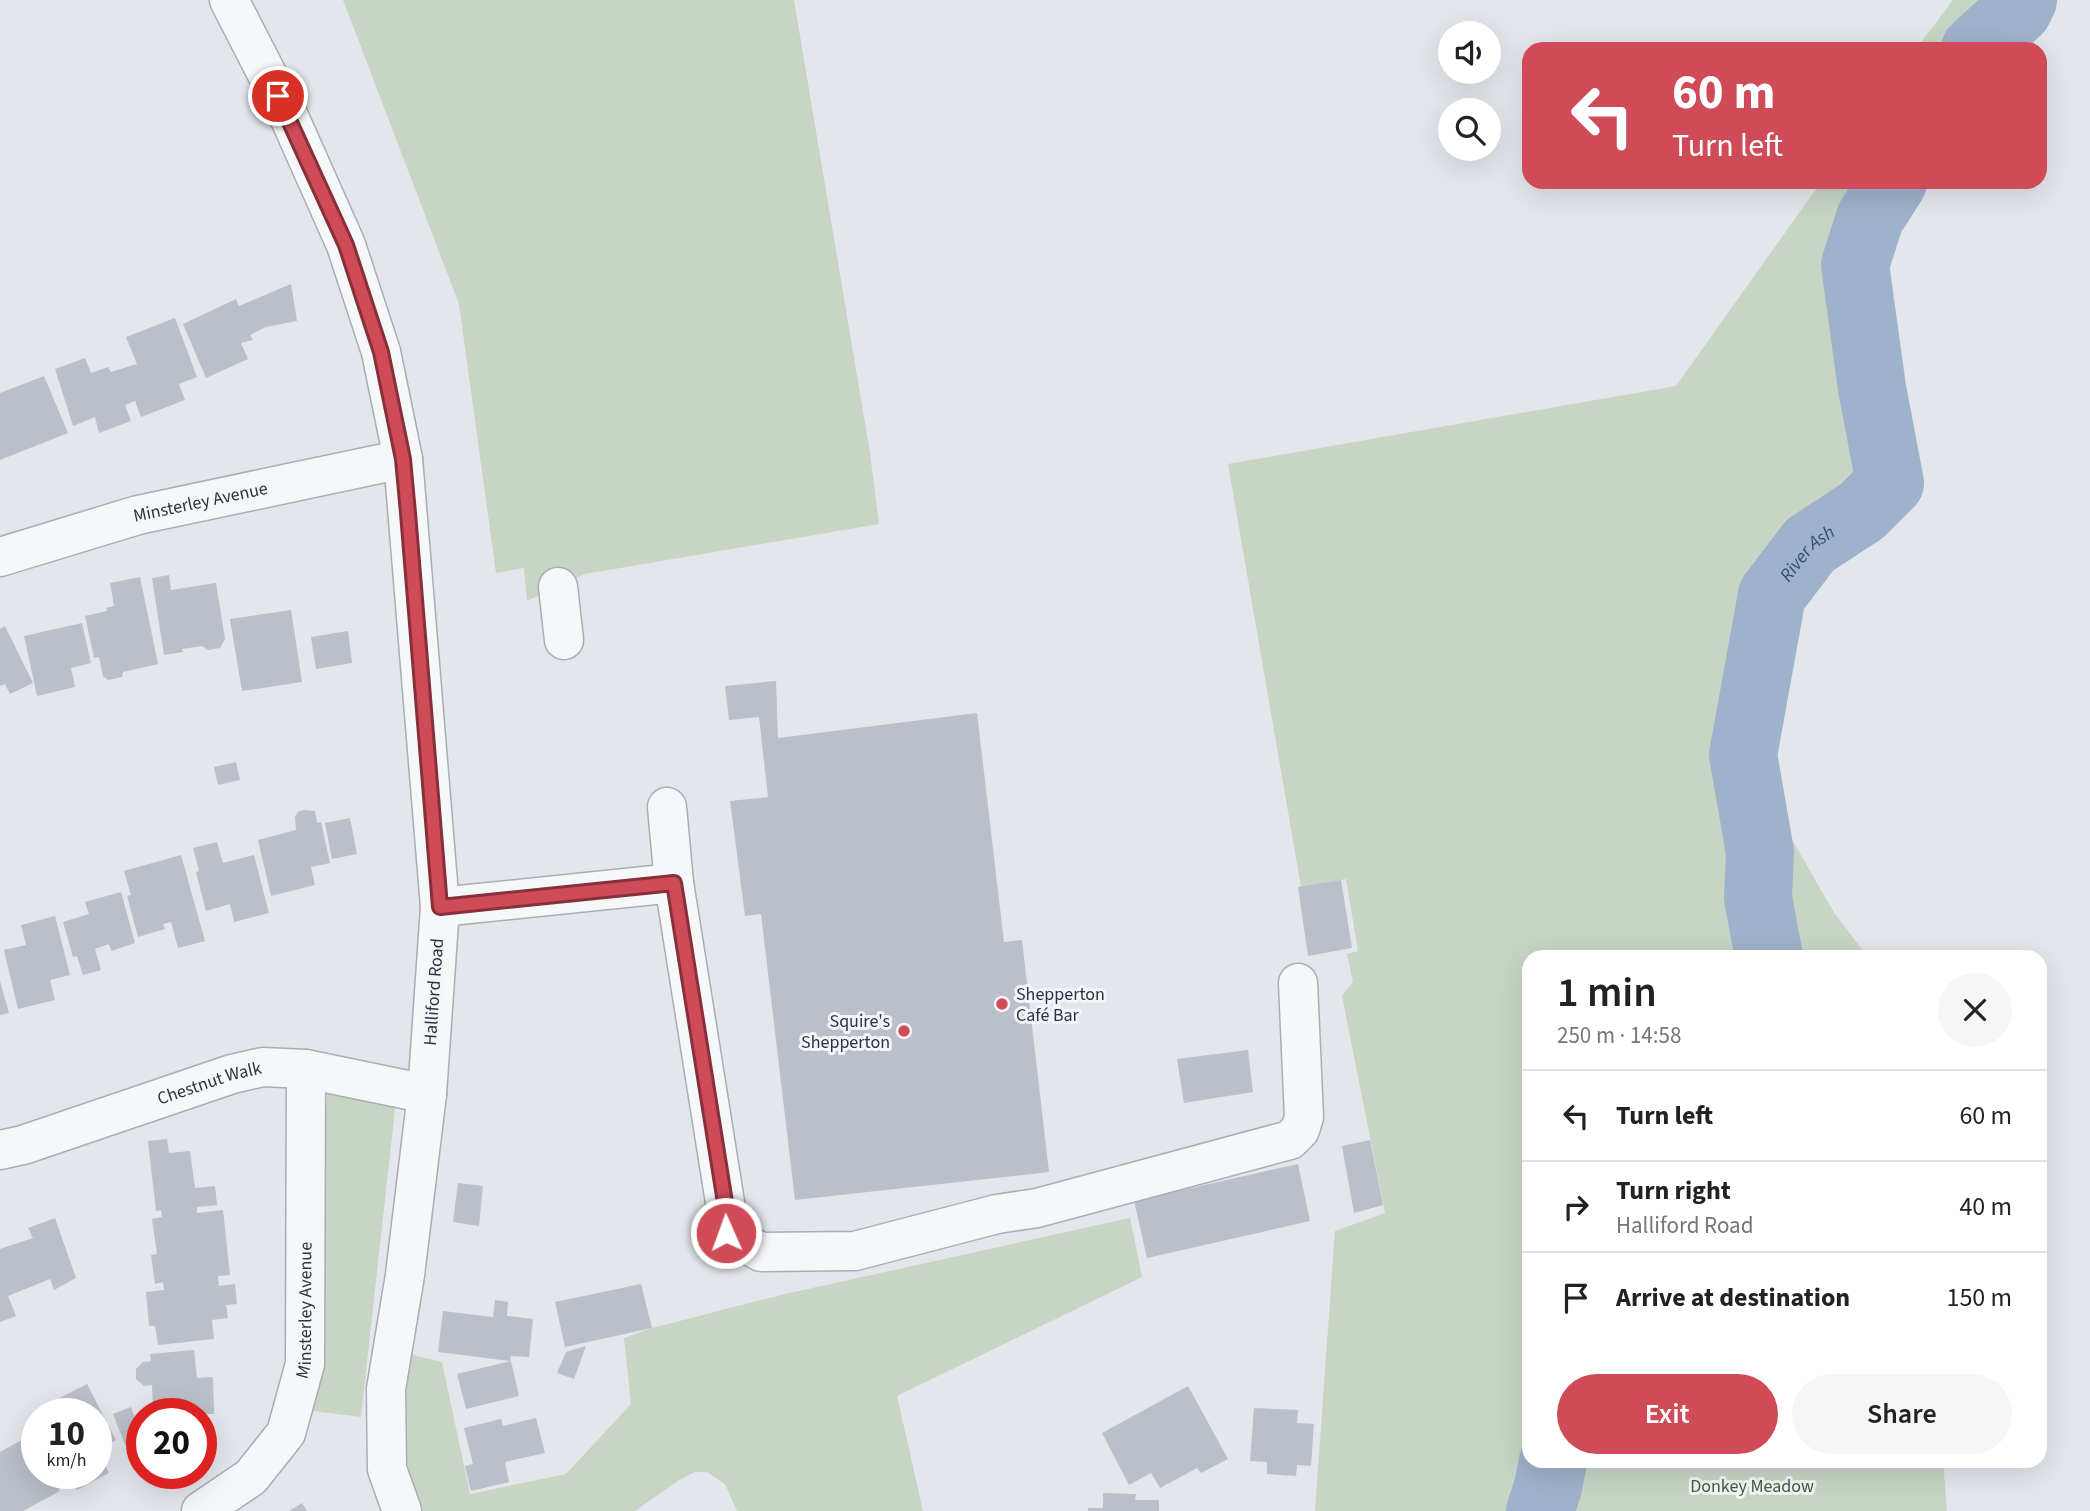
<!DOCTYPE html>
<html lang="en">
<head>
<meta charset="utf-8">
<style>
  body { margin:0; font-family:"Source Sans 3",sans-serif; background:#f6f6f6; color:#222; height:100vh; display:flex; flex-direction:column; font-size:26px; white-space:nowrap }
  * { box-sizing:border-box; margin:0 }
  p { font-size:23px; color:#767676 }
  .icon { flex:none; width:38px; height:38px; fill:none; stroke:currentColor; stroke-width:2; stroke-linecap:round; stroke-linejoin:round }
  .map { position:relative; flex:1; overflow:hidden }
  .sheet { position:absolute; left:1522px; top:950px; width:525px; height:518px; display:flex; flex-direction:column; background:#fff; border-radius:21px; box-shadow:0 7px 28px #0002 }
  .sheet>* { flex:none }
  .hud { position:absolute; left:1522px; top:42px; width:525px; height:147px; border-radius:21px; box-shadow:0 7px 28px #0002; background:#ce4b57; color:#fff; overflow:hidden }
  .buttons { position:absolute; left:1438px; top:21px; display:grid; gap:14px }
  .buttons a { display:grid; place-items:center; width:63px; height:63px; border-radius:50%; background:#fff; box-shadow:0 7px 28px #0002; font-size:35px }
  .speed { position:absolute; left:21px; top:1398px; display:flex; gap:14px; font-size:35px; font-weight:700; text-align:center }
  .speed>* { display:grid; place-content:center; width:91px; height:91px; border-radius:50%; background:#fff; box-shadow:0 7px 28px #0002; line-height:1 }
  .speed small { font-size:18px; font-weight:400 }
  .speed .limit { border:10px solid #d22; background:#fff; color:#111 }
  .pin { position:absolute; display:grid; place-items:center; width:60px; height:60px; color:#fff; margin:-30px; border:4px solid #fff; border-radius:50%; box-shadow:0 2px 7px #0007 }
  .me { position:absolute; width:77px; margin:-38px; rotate:358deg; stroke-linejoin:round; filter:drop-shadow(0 0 5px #0008) }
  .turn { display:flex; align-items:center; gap:24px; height:147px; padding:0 35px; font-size:32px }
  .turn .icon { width:91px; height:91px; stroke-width:2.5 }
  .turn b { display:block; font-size:49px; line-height:60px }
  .round { display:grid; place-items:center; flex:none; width:74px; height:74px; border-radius:37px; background:#f6f6f6 }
  .overview { display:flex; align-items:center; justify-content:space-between; height:119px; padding:0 35px }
  h1 { font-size:42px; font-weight:600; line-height:52px }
  .cta { display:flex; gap:14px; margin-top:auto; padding:14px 35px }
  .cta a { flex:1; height:80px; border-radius:42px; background:#ce4b57; color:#fff; font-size:28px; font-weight:600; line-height:80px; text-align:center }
  .cta a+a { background:#f6f6f6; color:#222 }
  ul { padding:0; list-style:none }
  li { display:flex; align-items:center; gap:21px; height:91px; padding:0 35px; border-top:2px solid #e0e0e0 }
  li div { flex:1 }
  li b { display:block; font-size:26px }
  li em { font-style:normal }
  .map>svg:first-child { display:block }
  .green { fill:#c8d5c5 }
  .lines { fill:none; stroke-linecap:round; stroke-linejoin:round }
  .river { stroke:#9fb2cb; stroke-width:68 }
  .building { fill:#bbbfc9 }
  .minor-casing { stroke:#a8adb6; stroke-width:41 }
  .minor { stroke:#f6f7f9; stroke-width:38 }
  .route-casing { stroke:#863139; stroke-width:18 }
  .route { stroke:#ce4b57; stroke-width:12 }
  .poi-dot { fill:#ce4b57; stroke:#f3f5f8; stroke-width:2.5 }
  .labels { text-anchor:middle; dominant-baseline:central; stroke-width:6; stroke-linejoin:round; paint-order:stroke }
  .street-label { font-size:18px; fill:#2b3344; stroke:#f3f5f8 }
  .poi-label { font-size:18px; fill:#2b3344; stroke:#f3f5f8; text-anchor:start }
  .park-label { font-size:18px; fill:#3e5f38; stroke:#f3f5f8 }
  .water-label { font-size:19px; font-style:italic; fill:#354f78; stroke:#f3f5f8 }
</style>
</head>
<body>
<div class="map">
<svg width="2090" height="1511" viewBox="0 0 2090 1511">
  <rect width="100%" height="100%" fill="#e3e6eb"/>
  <g class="green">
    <polygon points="343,0 794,0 870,453 879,524 585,574 527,601 524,568 496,573 459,304"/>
    <polygon points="1953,0 2023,0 2018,10 1975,49 1916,49"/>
    <polygon points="1821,182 1893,182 1870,218 1855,265 1872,388 1890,483 1862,511 1810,545 1772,595 1743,755 1835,914 1868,957 1530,957 1530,1461 1543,1461 1539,1486 1530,1511 1315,1511 1335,1231 1385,1213 1342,996 1353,982 1347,954 1358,951 1346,879 1301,887 1228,464 1676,386"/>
    <polygon points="327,1088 396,1100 361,1417 313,1411"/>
    <polygon points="1130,1218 1142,1277 897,1396 923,1511 737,1511 725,1484 707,1472 695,1472 679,1480 635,1511 422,1511 413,1488 399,1430 410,1354 442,1362 470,1494 566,1474 631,1404 624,1338 652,1328 785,1294"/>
    <polygon points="1564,1461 1943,1461 1947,1511 1553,1511"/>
  </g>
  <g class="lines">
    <g class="river">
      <polyline points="1975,49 2018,10 2023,0"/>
      <path id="s1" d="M1769 957 1758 898 1760 852 1743 755 1772 595 1810 545 1862 511 1890 483 1872 388 1855 265 1870 218 1893 182"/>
      <polyline points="1540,1511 1548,1487 1553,1461"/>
    </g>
  </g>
  <g class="building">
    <polygon points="291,284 297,321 266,327 250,335 253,340 241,343 248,359 206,378 183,324 236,299 239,306"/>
    <polygon points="175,318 197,377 179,384 185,400 141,417 135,401 125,405 131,421 99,433 95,417 73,426 55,369 85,358 91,373 108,367 111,372 137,364 126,337"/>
    <polygon points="44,376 68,433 0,460 0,393"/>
    <polygon points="169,575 171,590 216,583 225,639 220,648 208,650 202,646 182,649 183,652 164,655 152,578"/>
    <polygon points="140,577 158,664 123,672 122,677 108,680 103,676 99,657 94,658 85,616 107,611 106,608 114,606 110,583"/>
    <polygon points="291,610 302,682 242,691 230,619"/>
    <polygon points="82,623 91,663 71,668 75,687 37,696 24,636"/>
    <polygon points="5,626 33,683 10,694 5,684 0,686 0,629"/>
    <polygon points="348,631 352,663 316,669 311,637"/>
    <polygon points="776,681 778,738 977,713 1004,942 1022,940 1049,1172 795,1200 761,914 745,916 730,801 768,797 759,717 729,720 725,686"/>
    <polygon points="236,762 240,780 218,785 214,767"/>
    <polygon points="303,810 315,811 317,823 321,822 330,863 311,867 315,885 271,896 258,840 296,830 295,817 298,812"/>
    <polygon points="350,818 357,854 332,859 325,823"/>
    <polygon points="217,842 223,863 254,855 269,913 234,922 230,904 206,911 196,872 199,871 193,848"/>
    <polygon points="181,855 205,941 178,948 171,922 163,924 165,929 138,937 127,896 131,895 124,871"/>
    <polygon points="1341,880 1352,948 1308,956 1298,887"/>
    <polygon points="121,892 135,943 111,951 109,944 95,949 101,970 83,975 77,956 73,957 63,922 89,914 85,902"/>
    <polygon points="55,916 70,975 50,980 55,1000 18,1009 4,950 26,945 21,925"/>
    <polygon points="0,981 9,1013 0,1015"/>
    <polygon points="1248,1050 1253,1092 1184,1103 1177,1059"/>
    <polygon points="167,1139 169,1153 190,1151 195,1188 215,1186 217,1205 197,1207 197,1213 223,1210 230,1275 218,1276 219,1286 235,1284 237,1304 226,1305 228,1318 212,1320 214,1339 158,1345 155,1326 149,1326 146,1292 164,1290 163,1282 155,1284 151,1255 157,1254 152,1219 162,1217 161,1210 156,1211 148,1141"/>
    <polygon points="1370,1140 1383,1205 1354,1213 1342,1146"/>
    <polygon points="1298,1164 1310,1221 1147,1258 1134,1201"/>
    <polygon points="458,1183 483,1186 479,1226 453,1222"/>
    <polygon points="55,1218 76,1278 54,1290 50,1279 8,1296 16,1316 0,1322 0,1249 33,1238 28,1228"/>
    <polygon points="641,1284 652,1328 565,1347 555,1302"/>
    <polygon points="495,1300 508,1302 507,1316 533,1319 529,1357 511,1356 510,1361 438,1352 443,1311 493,1317"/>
    <polygon points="586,1346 574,1379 557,1373 566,1352"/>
    <polygon points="194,1350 197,1378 213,1377 214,1414 153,1414 152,1385 144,1386 136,1379 136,1369 143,1362 151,1361 150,1354"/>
    <polygon points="511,1361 519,1396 466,1409 457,1374"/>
    <polygon points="87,1384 116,1440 97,1450 109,1473 77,1490 68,1474 96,1474 96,1414 38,1414 36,1410"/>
    <polygon points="1188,1386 1228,1459 1201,1473 1197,1468 1160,1488 1151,1473 1129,1485 1102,1433"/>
    <polygon points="131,1407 142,1439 125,1445 113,1414"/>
    <polygon points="1254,1408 1298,1410 1297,1423 1314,1424 1311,1466 1297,1465 1296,1476 1267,1474 1267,1462 1250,1461"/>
    <polygon points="536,1418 545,1453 505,1462 509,1482 471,1491 465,1466 473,1464 464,1428 501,1419 503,1426"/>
    <polygon points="31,1435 37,1447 37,1474 51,1474 60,1491 23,1511 0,1511 0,1452"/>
    <polygon points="1103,1493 1136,1494 1135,1500 1159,1500 1159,1511 1088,1511 1088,1508 1103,1508"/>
    <polygon points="302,1503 307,1511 289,1511"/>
  </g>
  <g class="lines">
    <g class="minor-casing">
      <g id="minor">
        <polyline points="229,0 290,119 346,245 381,352 403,459 440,907 427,1094 405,1275 386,1389 387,1469 402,1511"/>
        <path id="s2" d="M0 557 138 515 403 459"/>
        <polyline points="558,587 564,640"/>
        <polyline points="667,807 674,883"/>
        <polyline points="440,907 674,883 728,1221 726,1233 761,1252 855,1251 997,1214 1037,1208 1290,1140 1300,1130 1304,1117 1298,983"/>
        <path id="s3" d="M0 1150 23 1145 232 1074 263 1067 306 1069 427 1094"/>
        <path id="s4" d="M201 1511 251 1477 286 1433 305 1364 306 1069"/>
      </g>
    </g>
    <use href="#minor" class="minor"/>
  </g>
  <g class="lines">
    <g class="route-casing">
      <polyline id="route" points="278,96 346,245 381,352 403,459 408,513 440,907 674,883 728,1221 726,1233"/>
    </g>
    <use href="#route" class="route"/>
  </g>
  <g class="poi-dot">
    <circle cx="1002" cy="1004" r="7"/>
    <circle cx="904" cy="1031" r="7"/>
  </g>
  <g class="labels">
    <g class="street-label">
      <text stroke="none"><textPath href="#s2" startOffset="208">Minsterley Avenue</textPath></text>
      <text transform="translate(434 992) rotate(-86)">Halliford Road</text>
      <text stroke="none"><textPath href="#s3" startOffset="220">Chestnut Walk</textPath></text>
      <text stroke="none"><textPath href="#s4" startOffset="242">Minsterley Avenue</textPath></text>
    </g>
    <g class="poi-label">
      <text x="1016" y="994">Shepperton<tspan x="1016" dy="21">Café Bar</tspan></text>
      <text x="890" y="1021" text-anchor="end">Squire's<tspan x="890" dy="21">Shepperton</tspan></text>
    </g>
    <g class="park-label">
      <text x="1752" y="1486">Donkey Meadow</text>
    </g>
    <g class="water-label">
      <text stroke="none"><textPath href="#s1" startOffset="422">River Ash</textPath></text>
    </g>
  </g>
</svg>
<div class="buttons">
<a><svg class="icon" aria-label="sound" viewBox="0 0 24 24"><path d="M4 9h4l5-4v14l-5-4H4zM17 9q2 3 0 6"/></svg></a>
<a><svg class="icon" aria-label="search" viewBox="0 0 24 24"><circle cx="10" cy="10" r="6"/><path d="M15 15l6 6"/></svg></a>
</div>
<div class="speed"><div>10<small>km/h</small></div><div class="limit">20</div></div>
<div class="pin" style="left:278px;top:96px;background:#d93025"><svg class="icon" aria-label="arrive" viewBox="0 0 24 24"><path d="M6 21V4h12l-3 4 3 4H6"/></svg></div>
<svg class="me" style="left:726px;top:1233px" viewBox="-20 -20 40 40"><circle r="17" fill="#ce4b57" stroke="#fff" stroke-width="3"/><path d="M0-11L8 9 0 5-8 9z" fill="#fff"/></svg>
<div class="hud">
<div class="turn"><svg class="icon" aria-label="left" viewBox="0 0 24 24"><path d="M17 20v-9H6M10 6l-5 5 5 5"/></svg><div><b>60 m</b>Turn left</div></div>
</div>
<section class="sheet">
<div class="overview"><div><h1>1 min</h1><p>250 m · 14:58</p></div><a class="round"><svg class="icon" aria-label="close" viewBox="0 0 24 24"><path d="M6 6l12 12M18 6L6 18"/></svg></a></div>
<ul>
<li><svg class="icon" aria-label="left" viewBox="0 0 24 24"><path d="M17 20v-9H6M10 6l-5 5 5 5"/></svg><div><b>Turn left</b></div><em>60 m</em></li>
<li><svg class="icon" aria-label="right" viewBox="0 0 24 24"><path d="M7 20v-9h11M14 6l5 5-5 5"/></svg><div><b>Turn right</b><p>Halliford Road</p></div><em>40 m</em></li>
<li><svg class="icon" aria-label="arrive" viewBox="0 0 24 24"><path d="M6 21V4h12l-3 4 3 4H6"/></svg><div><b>Arrive at destination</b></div><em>150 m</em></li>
</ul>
<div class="cta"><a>Exit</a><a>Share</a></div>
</section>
</div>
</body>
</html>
